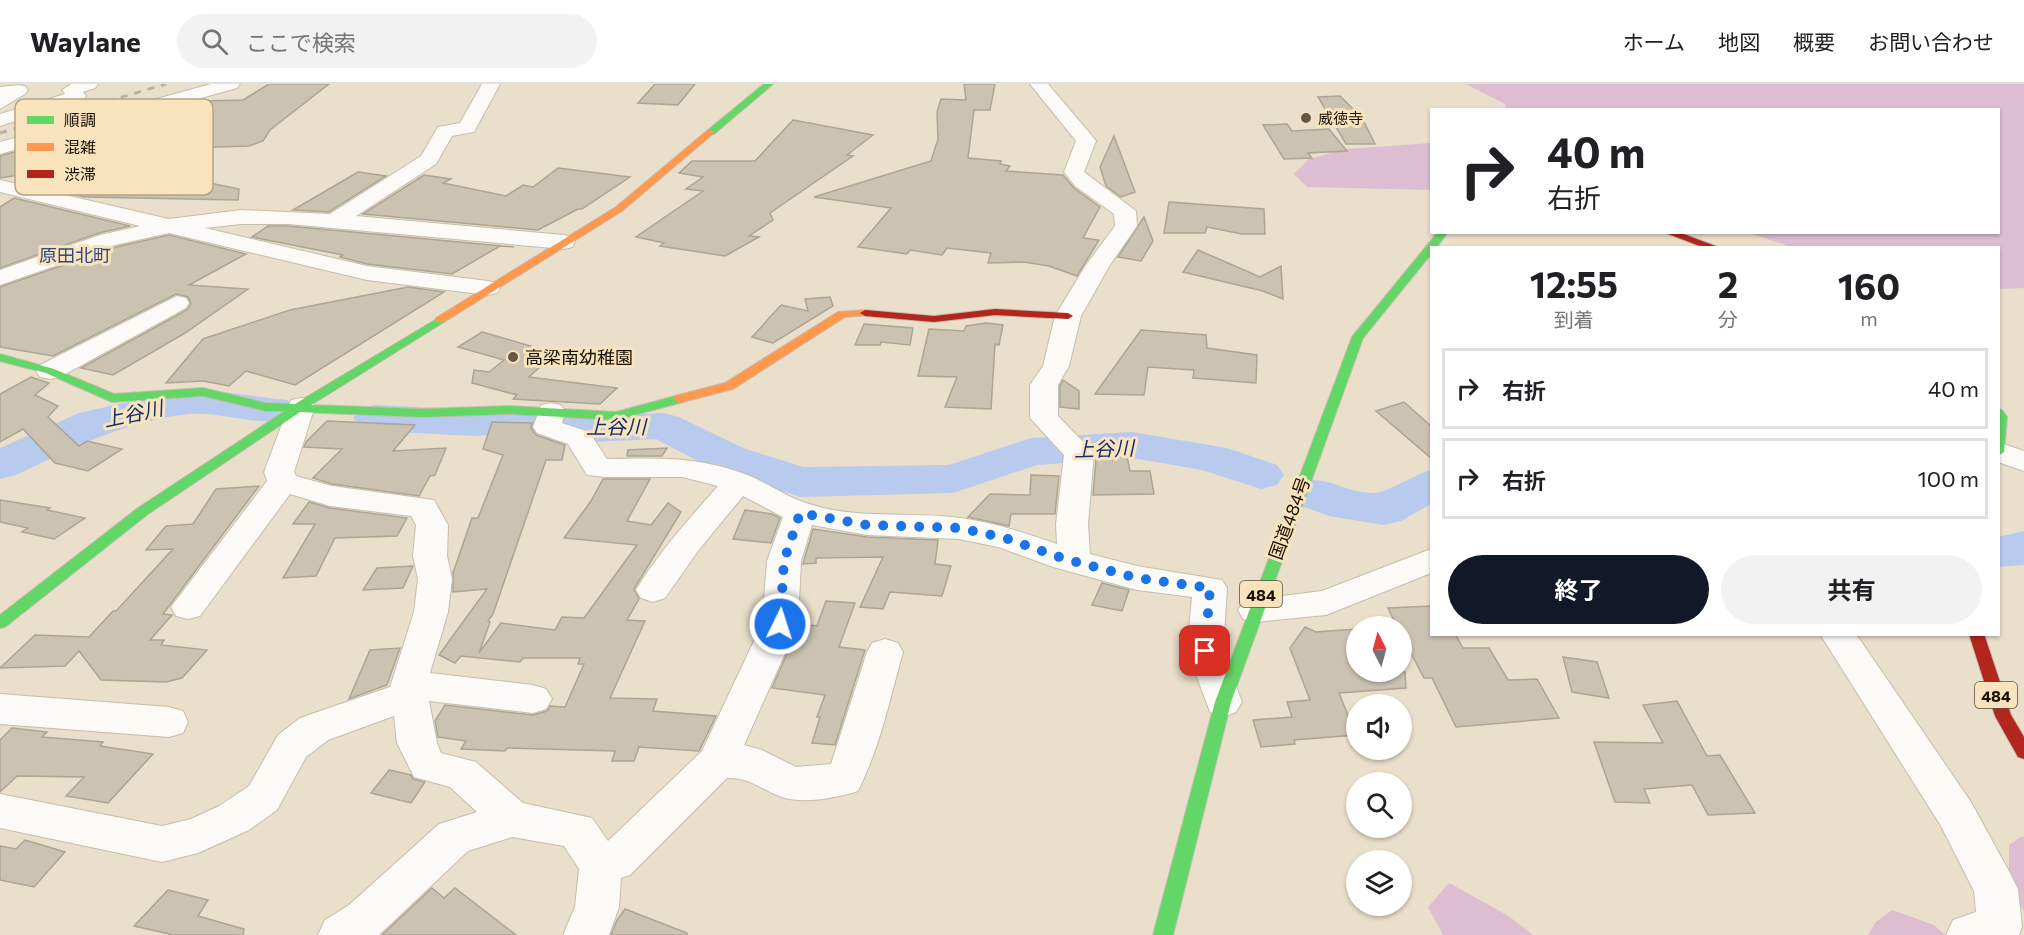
<!DOCTYPE html>
<html lang="ja">
<head>
<meta charset="utf-8">
<style>
  body { margin:0; font-family:Commissioner,"Noto Sans JP",sans-serif; background:#f2f2f2; color:#202124; height:100vh; display:flex; flex-direction:column; font-size:22px; white-space:nowrap }
  * { box-sizing:border-box; margin:0 }
  p { font-size:20px; color:#757577 }
  .icon { flex:none; width:33px; height:33px; fill:none; stroke:currentColor; stroke-width:2; stroke-linecap:round; stroke-linejoin:round }
  .map { position:relative; flex:1; overflow:hidden }
  .side { position:absolute; left:1430px; top:162px; width:570px; height:390px; display:flex; flex-direction:column; background:#fff; border-radius:0px; box-shadow:0 2px 4px #0004 }
  .side>* { flex:none }
  .hud { position:absolute; left:1430px; top:24px; width:570px; height:126px; border-radius:0px; box-shadow:0 2px 4px #0004; background:#fff; color:#202124; overflow:hidden }
  .needle { width:39px; rotate:354deg }
  .tools { position:absolute; left:1346px; top:532px; display:grid; gap:12px }
  .tools a { display:grid; place-items:center; width:66px; height:66px; border-radius:50%; background:#fff; box-shadow:0 2px 4px #0004; font-size:30px }
  .pin { position:absolute; display:grid; place-items:center; width:51px; height:51px; color:#fff; margin:-26px; border-radius:12px; box-shadow:0 3px 9px #0006 }
  .me { position:absolute; width:66px; margin:-33px; rotate:4deg; stroke-linejoin:round; filter:drop-shadow(0 0 4px #0008) }
  .turn { display:flex; align-items:center; gap:21px; height:126px; padding:0 18px; font-size:27px }
  .turn .icon { width:78px; height:78px; stroke-width:2.5 }
  .turn b { display:block; font-size:42px; line-height:51px }
  .eta { display:flex; justify-content:space-evenly; align-items:center; height:102px; text-align:center }
  .eta b { font-size:36px; font-weight:700; line-height:42px }
  .button { display:flex; gap:12px; margin-top:auto; padding:12px 18px }
  .button a { flex:1; height:69px; border-radius:36px; background:#111827; color:#fff; font-size:24px; font-weight:700; line-height:69px; text-align:center }
  .button a+a { background:#f2f2f2; color:#202124 }
  ul { padding:0; list-style:none }
  li { display:flex; align-items:center; gap:18px; height:81px; margin:0 12px 9px; padding:0 6px; border:3px solid #e0e0e0; border-radius:0px }
  li div { flex:1 }
  li b { display:block; font-size:22px }
  li em { font-style:normal }
  header { display:flex; align-items:center; gap:36px; box-sizing:border-box; height:84px; padding:0 30px; background:#fff; border-bottom:2px solid #e0e0e0 }
  header strong { font-size:28px }
  nav { display:flex; gap:33px; margin-inline-start:auto; font-size:21px }
  .search { width:420px; height:54px; background:#f2f2f2; display:flex; align-items:center; gap:15px; box-sizing:border-box; padding:0 21px; border-radius:33px; color:#757577; font-size:22px }
  .map>svg:first-child { display:block }
  .forest { fill:#dcbdd1 }
  .lines { fill:none; stroke-linecap:round; stroke-linejoin:round }
  .river { fill:#b8caed; fill-rule:evenodd }
  .building { fill:#cbc2b1; stroke:#ada494; stroke-width:1.5 }
  .street-casing { stroke:#c5bdad; stroke-width:2 }
  .fast-casing { stroke:#c5bdad; stroke-width:2 }
  .slow-casing { stroke:#c5bdad; stroke-width:2 }
  .jam-casing { stroke:#c5bdad; stroke-width:2 }
  .street { fill:#fcfaf7; fill-rule:evenodd }
  .fast { fill:#63d668; fill-rule:evenodd }
  .slow { fill:#ff974d; fill-rule:evenodd }
  .jam { fill:#b3261e; fill-rule:evenodd }
  .rail { stroke:#b4b2ac; stroke-width:3; stroke-dasharray:7 7; stroke-linecap:butt }
  .route { stroke:#1a73e8; stroke-width:10; stroke-dasharray:0 18 }
  .poi-dot { fill:#615849; stroke:#f8e3bc; stroke-width:2 }
  .labels { text-anchor:middle; dominant-baseline:central; stroke-width:6; stroke-linejoin:round; paint-order:stroke }
  .far-poi-label { font-size:15px; fill:#171003; stroke:#f8e3bc; text-anchor:start }
  .shield { fill:#f8e3bc; stroke:#5a4f3a; stroke-width:1.5 }
  .shield-label { font-size:16px; font-weight:bold; fill:#171003 }
  .far-quarter-label { font-size:18px; fill:#2f4982; stroke:#f8e3bc }
  .poi-label { font-size:18px; fill:#171003; stroke:#f8e3bc; text-anchor:start }
  .street-label { font-size:18px; fill:#171003; stroke:#f8e3bc }
  .water-label { font-size:20px; font-style:italic; fill:#122e70; stroke:#f8e3bc }
  .key { fill:#f8e3bc; stroke:#b4a484; stroke-width:1.5 }
  .key-label { font-size:16px; fill:#171003 }
</style>
</head>
<body>
<header>
<strong>Waylane</strong>
<div class="search"><svg class="icon" aria-label="search" viewBox="0 0 24 24"><circle cx="10" cy="10" r="6"/><path d="M15 15l6 6"/></svg>ここで検索</div>
<nav><a>ホーム</a><a>地図</a><a>概要</a><a>お問い合わせ</a></nav>
</header>
<div class="map">
<svg width="2024" height="851" viewBox="0 0 2024 851">
  <rect width="100%" height="100%" fill="#eadfca"/>
  <g class="forest">
    <polygon points="1466,0 2024,0 2024,204 1998,205 1998,164 1791,163 1749,149 1998,148 1998,26 1507,26 1505,20"/>
    <polygon points="1431,59 1431,106 1307,103 1294,90 1309,75 1347,65"/>
    <polygon points="2023,752 2024,754 2024,827 2009,804 2009,761"/>
    <polygon points="1449,799 1507,831 1533,851 1443,851 1428,823"/>
    <polygon points="1892,826 1934,841 1945,851 1868,851 1876,838"/>
  </g>
  <g class="lines">
    <g class="river">
      <path d="M190 304 294 317 301 326 294 335C259 344 224 327 189 330 127 336 71 365 16 391L0 395V364L79 329Z"/>
      <polygon points="375,321 474,326 525,323 594,332 663,329 679,333 743,364 803,383 949,381 1031,354 1132,348 1227,364 1277,381 1284,391 1277,401 1261,405 1202,386 1132,374 1037,381 953,409 800,413 711,384 656,355 594,358 525,349 474,352 375,347 360,343 353,334 360,325"/>
      <path d="M1431 386V420L1401 437 1384 441 1329 432 1296 420 1289 409 1296 398C1327 390 1344 409 1374 409 1384 410 1416 390 1431 386Z"/>
      <polygon points="2024,447 2024,481 1998,483 1998,453"/>
    </g>
  </g>
  <g class="building">
    <polygon points="269,0 329,0 270,46 263,57 249,62 90,67 89,74 239,105 238,116 85,113 32,101 54,86 0,94 0,72 200,17 243,16"/>
    <polygon points="655,0 695,0 678,21 638,19"/>
    <polygon points="964,0 995,0 990,26 974,26 968,74 1001,77 1000,80 1010,82 1006,87 1063,91 1074,104 1100,123 1083,154 1099,156 1077,192 1049,182 1024,178 988,179 991,169 947,164 942,171 910,166 907,170 858,163 891,124 814,113 931,77 938,55 937,28 941,15 966,16"/>
    <polygon points="1340,12 1362,34 1375,60 1346,60 1318,13"/>
    <polygon points="793,36 873,51 847,71 853,72 770,129 773,136 749,152 759,153 725,172 660,162 664,159 636,153 703,107 686,105 703,93 679,89 692,77 755,77"/>
    <polygon points="1287,40 1292,47 1329,45 1347,67 1308,69 1312,74 1284,75 1263,41"/>
    <polygon points="1114,52 1135,108 1121,113 1106,102 1100,83"/>
    <polygon points="558,84 630,93 582,125 578,125 538,146 363,130 424,91 451,95 443,99 506,112 523,101 533,103"/>
    <polygon points="358,88 386,92 329,128 293,126"/>
    <polygon points="14,114 130,142 99,149 0,184 0,123"/>
    <polygon points="1169,118 1264,125 1265,150 1242,150 1207,143 1205,149 1164,149"/>
    <polygon points="1144,133 1153,157 1141,177 1118,173"/>
    <polygon points="268,142 288,142 514,163 500,162 452,190 367,180 340,173 343,171 252,153"/>
    <polygon points="169,151 246,170 189,201 248,205 185,249 113,291 81,284 187,226 191,220 188,213 176,210 53,272 0,263 0,203 116,163"/>
    <polygon points="1198,166 1260,193 1281,182 1283,215 1263,207 1183,188"/>
    <polygon points="408,203 444,208 295,301 246,287 229,302 203,297 166,299 203,255 290,226"/>
    <polygon points="830,213 833,222 773,259 752,253 781,221 808,227 805,215"/>
    <polygon points="986,239 1003,241 999,261 995,260 991,325 945,323 957,293 918,292 929,245 964,247 966,242"/>
    <polygon points="864,240 913,244 910,261 881,258 880,261 855,261"/>
    <polygon points="1141,246 1206,251 1207,264 1257,271 1256,299 1193,294 1194,286 1148,283 1144,311 1095,310"/>
    <polygon points="482,248 555,269 529,293 617,304 600,320 513,315 517,311 472,299 474,286 489,288 504,276 458,263"/>
    <polygon points="31,293 49,299 35,311 58,322 48,333 79,362 87,357 122,365 88,387 55,379 23,345 0,358 0,310"/>
    <polygon points="1063,296 1079,307 1079,325 1060,323 1060,302"/>
    <polygon points="1404,318 1431,342 1431,374 1376,327"/>
    <polygon points="327,337 415,341 393,367 446,364 435,391 430,392 419,412 332,400 313,394 342,365 304,363 306,358"/>
    <polygon points="492,338 532,339 531,344 536,351 565,361 562,376 546,376 493,530 488,537 490,538 479,569 501,539 555,546 562,533 584,534 637,461 564,454 591,417 603,395 650,395 627,437 651,441 668,419 681,428 634,505 639,515 627,536 645,537 610,614 657,615 653,627 716,632 699,667 639,663 634,677 612,677 615,667 507,664 505,667 461,665 466,657 438,653 435,637 445,621 533,631 547,627 550,622 565,623 584,580 578,580 580,574 523,574 520,578 461,572 455,579 439,571 487,505 453,508 453,489 472,434 478,434 503,371 483,365"/>
    <polygon points="667,364 662,372 627,372 628,366"/>
    <polygon points="1126,367 1130,387 1150,387 1154,410 1093,411 1096,376 1101,375 1099,368"/>
    <polygon points="1031,391 1059,392 1055,430 1011,430 1009,442 968,433 990,410 1030,411"/>
    <polygon points="259,402 163,530 172,531 150,556 164,556 161,561 207,566 182,594 166,598 101,596 79,567 65,582 0,584 35,551 89,553 113,527 116,527 173,465 146,466 166,442 193,440 216,405"/>
    <polygon points="0,416 50,424 47,426 85,434 54,455 22,448 28,444 0,438"/>
    <polygon points="309,418 330,424 407,434 397,452 335,454 316,492 283,494 315,440 293,440"/>
    <polygon points="745,426 772,430 780,434 771,459 733,455"/>
    <polygon points="813,445 867,453 938,456 935,480 951,482 942,512 890,508 883,525 860,523 883,473 816,474 816,479 803,480"/>
    <polygon points="413,482 403,504 363,506 377,484"/>
    <polygon points="1102,499 1129,506 1122,527 1092,521"/>
    <polygon points="826,517 855,519 839,563 865,566 835,661 812,659 820,633 817,633 825,611 772,604 800,540 817,542"/>
    <polygon points="1431,522 1431,550 1455,550 1463,564 1489,564 1508,596 1537,595 1559,634 1456,643 1432,594 1424,594 1401,550 1401,543 1397,543 1388,524"/>
    <polygon points="1305,543 1316,548 1356,545 1356,588 1405,588 1406,604 1339,609 1356,651 1294,656 1295,660 1261,663 1253,636 1292,633 1287,618 1310,616 1290,564"/>
    <polygon points="400,564 387,601 349,615 370,566"/>
    <polygon points="1563,573 1597,578 1609,614 1572,608"/>
    <polygon points="1677,617 1707,672 1720,671 1755,729 1708,731 1692,701 1644,705 1650,719 1615,718 1594,658 1663,659 1643,621"/>
    <polygon points="12,644 47,648 42,653 103,658 100,662 153,670 108,719 66,712 84,693 17,692 0,708 0,656"/>
    <polygon points="389,686 411,691 413,695 425,698 411,719 371,709"/>
    <polygon points="25,756 65,768 34,803 0,796 0,762 16,765"/>
    <polygon points="432,804 444,814 455,804 516,851 382,851"/>
    <polygon points="168,806 208,816 198,832 244,845 243,851 174,851 134,842"/>
    <polygon points="625,825 687,849 687,851 611,851 617,836"/>
  </g>
  <g class="lines">
    <g class="street-casing">
      <g id="street">
        <polygon points="71,0 98,0 95,4 83,8 86,12 83,16 0,42 0,30 65,10 62,6"/>
        <polygon points="211,0 240,0 237,4 0,70 0,58"/>
        <polygon points="482,0 500,0 474,48 452,52 436,80 356,132 564,151 572,153 575,158 572,163 564,165 288,140 241,140 205,144 367,182 488,197 497,199 500,204 497,209 488,211 367,196 169,149 115,161 0,201 0,186 100,151 140,142 0,108 0,96 169,135 241,126 330,130 421,72 438,43 460,39"/>
        <path d="M1030 0H1048L1093 53 1096 57 1084 88 1136 127 1137 142 1110 181 1081 232 1069 282 1058 301V332L1094 369 1088 440 1090 470 1137 482 1222 496 1227 504 1223 567 1242 618 1236 628 1223 633 1210 628 1187 567 1192 513 1137 506 1053 483 998 463 959 455 867 451 812 441 801 477 798 540 744 661 762 666 796 683 831 680 867 568 872 559 885 555 898 559 903 568C890 615 880 663 858 707 836 714 801 721 779 712 760 704 748 693 727 694L630 791 621 794 619 823 609 851H563L575 823 579 785 564 762 512 753 468 767 379 851H318L325 836 349 821 439 740 477 728 450 703 414 693 397 659 394 632 328 656 306 673 277 726 249 746 198 769 162 778 0 744V710L162 742 191 735 219 722 249 702 278 651 300 634 390 603 414 528 418 495 413 472 416 441 411 432 330 422 290 410 200 532 188 535 176 532 171 523 267 397 264 388 291 316 301 314 311 316 315 322 294 388 296 392 332 402 434 416 448 441 447 472 452 495 448 528 430 589 533 601 546 605 552 615 546 625 533 629 429 617 437 659 441 669 476 678 523 719 592 734 608 757 702 667 762 540 767 477 783 433 743 412 698 467 665 514 653 518 641 514 636 506C659 468 689 435 718 402L682 393H606L587 391 568 360 537 349 533 343 541 321 551 319 561 321 565 327 562 339 589 348 607 375C659 374 698 372 747 391 768 399 788 414 809 420 858 436 910 427 960 434 993 438 1025 449 1057 460L1056 440 1064 371 1030 334V301L1043 282 1055 232 1086 181 1115 142 1114 130 1075 102 1064 88 1076 57Z"/>
        <polygon points="19,1 25,2 28,6 25,10 0,25 0,3"/>
        <polygon points="177,212 186,214 189,219 186,224 60,293 50,295 40,293 36,287 40,281"/>
        <polygon points="1998,358 2024,367 2024,387 1998,378"/>
        <polygon points="1431,465 1431,489 1326,531 1255,538 1243,535 1238,526 1243,517 1322,507"/>
        <polygon points="1820,550 1856,550 1971,718 2011,791 2018,805 2022,843 2019,851 1946,851 1953,836 1976,828 1974,807 1941,742"/>
        <polygon points="0,610 169,623 183,627 188,638 183,649 169,653 0,640"/>
      </g>
    </g>
    <g class="fast-casing">
      <g id="fast">
        <polygon points="764,0 773,0 714,50 708,50 708,46"/>
        <polygon points="1438,148 1448,148 1436,164 1431,164 1431,170 1363,254 1231,618 1173,851 1153,851 1215,618 1352,253"/>
        <polygon points="440,233 445,236 444,238 311,321 423,325 509,322 616,328 679,311 685,315 683,318 616,336 509,330 423,333 300,328 148,430 5,543 0,544 0,531 138,424 285,327 266,327 203,312 112,318 46,289 0,277 0,270 54,285 114,310 203,304 266,319 295,320"/>
        <polygon points="1998,325 2002,326 2007,333 2004,368 1998,372"/>
      </g>
    </g>
    <g class="slow-casing">
      <g id="slow">
        <polygon points="708,46 715,48 622,127 444,238 436,238 436,234 616,123"/>
        <polygon points="865,226 870,229 869,231 845,233 733,305 679,319 673,315 675,312 725,299 838,228"/>
      </g>
    </g>
    <g class="jam-casing">
      <g id="jam">
        <polygon points="1663,148 1678,148 1721,164 1705,164"/>
        <polygon points="995,225 1068,229 1073,232 1068,235 995,231 934,238 865,232 860,229 865,226 934,232"/>
        <polygon points="1969,550 1984,550 2011,631 2024,653 2024,675 2018,673 1995,632"/>
      </g>
    </g>
    <use href="#street" class="street"/>
    <use href="#fast" class="fast"/>
    <use href="#slow" class="slow"/>
    <use href="#jam" class="jam"/>
    <polyline class="rail" points="0,49 166,0"/>
  </g>
  <g class="lines">
    <polyline class="route" points="780,540 784,477 800,429 867,441 959,444 1005,454 1065,475 1137,494 1210,504 1205,567"/>
  </g>
  <g class="poi-dot">
    <circle cx="1306" cy="34" r="6"/>
    <circle cx="513" cy="273" r="6"/>
  </g>
  <g class="labels">
    <g class="far-poi-label">
      <text x="1318" y="34">威徳寺</text>
    </g>
    <g class="shield">
      <rect x="1240" y="497" width="42" height="26" rx="4.5"/>
      <rect x="1975" y="598" width="42" height="26" rx="4.5"/>
    </g>
    <g class="shield-label">
      <text x="1261" y="510">484</text>
      <text x="1996" y="611">484</text>
    </g>
    <g class="far-quarter-label">
      <text x="75" y="171">原田北町</text>
    </g>
    <g class="poi-label">
      <text x="525" y="273">高梁南幼稚園</text>
    </g>
    <g class="street-label">
      <text transform="translate(1289 434) rotate(-70)">国道484号</text>
    </g>
    <g class="water-label">
      <text transform="translate(133 329) rotate(-12)">上谷川</text>
      <text x="616" y="342">上谷川</text>
      <text transform="translate(1104 364) rotate(-2)">上谷川</text>
    </g>
  </g>
  <rect x="15" y="15" width="198" height="96" rx="9" class="key"/>
  <rect x="27" y="32" width="27" height="8" fill="#63d668"/>
  <rect x="27" y="59" width="27" height="8" fill="#ff974d"/>
  <rect x="27" y="86" width="27" height="8" fill="#b3261e"/>
  <g class="key-label">
    <text x="64" y="42">順調</text>
    <text x="64" y="69">混雑</text>
    <text x="64" y="96">渋滞</text>
  </g>
</svg>
<div class="tools">
<a><svg class="needle" viewBox="-14 -14 28 28"><path d="M0-13l5 13h-10z" fill="#e53935"/><path d="M0 13l5-13h-10z" fill="#757577"/></svg></a>
<a><svg class="icon" aria-label="sound" viewBox="0 0 24 24"><path d="M4 9h4l5-4v14l-5-4H4zM17 9q2 3 0 6"/></svg></a>
<a><svg class="icon" aria-label="search" viewBox="0 0 24 24"><circle cx="10" cy="10" r="6"/><path d="M15 15l6 6"/></svg></a>
<a><svg class="icon" aria-label="layers" viewBox="0 0 24 24"><path d="M12 4l9 5-9 5-9-5zM3 14l9 5 9-5"/></svg></a>
</div>
<div class="pin" style="left:1205px;top:567px;background:#d93025"><svg class="icon" aria-label="arrive" viewBox="0 0 24 24"><path d="M6 21V4h12l-3 4 3 4H6"/></svg></div>
<svg class="me" style="left:780px;top:540px" viewBox="-20 -20 40 40"><circle r="17" fill="#1a73e8" stroke="#fff" stroke-width="3"/><path d="M0-11L8 9 0 5-8 9z" fill="#fff"/></svg>
<div class="hud">
<div class="turn"><svg class="icon" aria-label="right" viewBox="0 0 24 24"><path d="M7 20v-9h11M14 6l5 5-5 5"/></svg><div><b>40 m</b>右折</div></div>
</div>
<section class="side">
<div class="eta">
<div><b>12:55</b><p>到着</p></div>
<div><b>2</b><p>分</p></div>
<div><b>160</b><p>m</p></div>
</div>
<ul>
<li><svg class="icon" aria-label="right" viewBox="0 0 24 24"><path d="M7 20v-9h11M14 6l5 5-5 5"/></svg><div><b>右折</b></div><em>40 m</em></li>
<li><svg class="icon" aria-label="right" viewBox="0 0 24 24"><path d="M7 20v-9h11M14 6l5 5-5 5"/></svg><div><b>右折</b></div><em>100 m</em></li>
</ul>
<div class="button"><a>終了</a><a>共有</a></div>
</section>
</div>
</body>
</html>
